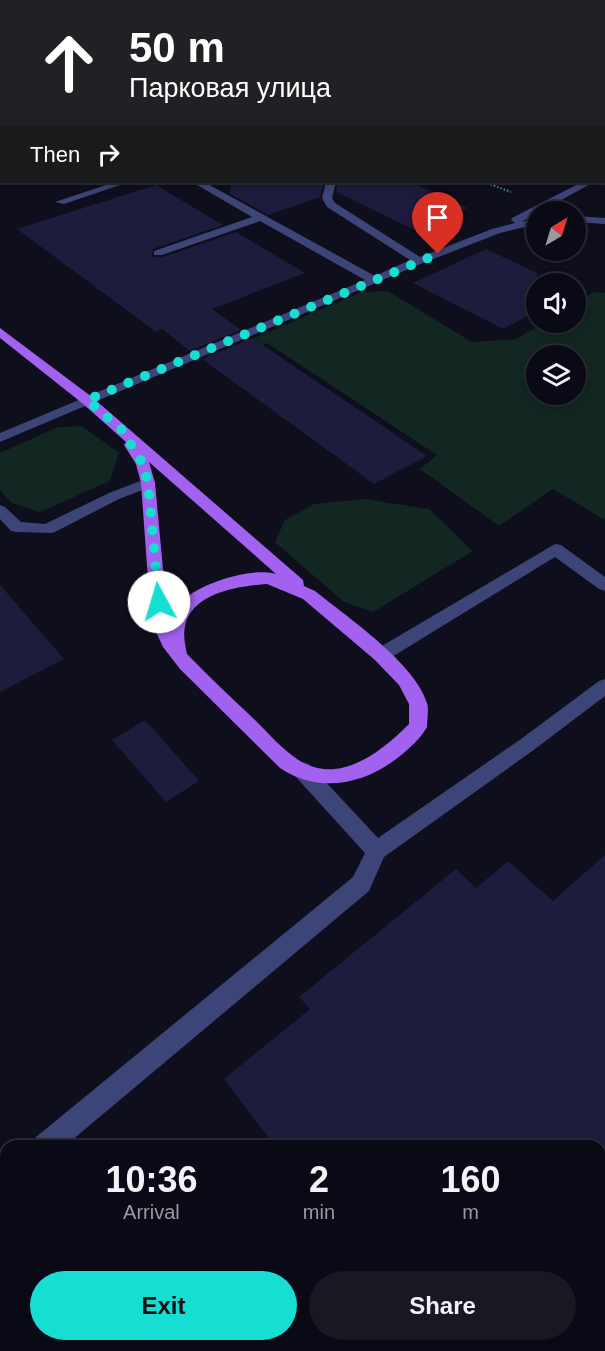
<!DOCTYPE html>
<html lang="en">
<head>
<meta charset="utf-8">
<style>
  body { margin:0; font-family:Arial,sans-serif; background:#181823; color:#f1f3f6; height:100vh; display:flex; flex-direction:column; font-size:22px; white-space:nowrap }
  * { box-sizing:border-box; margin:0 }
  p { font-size:20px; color:#999aa1 }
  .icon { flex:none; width:33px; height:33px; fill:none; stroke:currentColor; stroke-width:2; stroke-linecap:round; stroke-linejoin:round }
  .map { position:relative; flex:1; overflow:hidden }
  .details { position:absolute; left:0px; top:1140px; width:606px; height:212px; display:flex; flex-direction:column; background:#0a0a16; border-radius:18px 18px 0 0; box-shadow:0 3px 9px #0003,0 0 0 2px #2a2b35 }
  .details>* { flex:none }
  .hud { position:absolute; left:0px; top:0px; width:606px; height:183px; box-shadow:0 3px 9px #0003,0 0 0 2px #2a2b35; background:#202124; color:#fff; overflow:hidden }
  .needle { width:39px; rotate:38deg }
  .buttons { position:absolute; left:526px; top:201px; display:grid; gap:12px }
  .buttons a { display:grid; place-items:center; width:60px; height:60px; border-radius:50%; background:#0a0a16; box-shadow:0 3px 9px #0003,0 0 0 2px #2a2b35; font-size:30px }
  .pin { position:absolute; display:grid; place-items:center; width:51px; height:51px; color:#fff; margin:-62px -26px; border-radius:50% 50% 50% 0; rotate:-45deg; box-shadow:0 0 6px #0007 }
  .pin .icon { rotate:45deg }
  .me { position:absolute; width:66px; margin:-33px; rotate:354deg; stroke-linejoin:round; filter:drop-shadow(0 0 4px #0008) }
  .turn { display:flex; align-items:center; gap:21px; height:126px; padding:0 30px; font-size:27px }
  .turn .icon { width:78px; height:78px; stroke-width:2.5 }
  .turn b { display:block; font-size:42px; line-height:51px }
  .then { display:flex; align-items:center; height:57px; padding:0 30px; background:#0003; gap:12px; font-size:22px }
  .eta { display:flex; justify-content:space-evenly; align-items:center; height:102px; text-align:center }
  .eta b { font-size:36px; font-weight:800; line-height:42px }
  .button { display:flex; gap:12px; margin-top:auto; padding:12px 30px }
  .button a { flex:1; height:69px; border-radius:36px; background:#16ded2; color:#111; font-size:24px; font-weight:800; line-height:69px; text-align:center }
  .button a+a { background:#181823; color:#f1f3f6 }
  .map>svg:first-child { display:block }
  .green { fill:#122622; fill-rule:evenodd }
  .building { fill:#1d1c3c }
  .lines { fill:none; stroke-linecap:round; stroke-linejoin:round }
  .path-far1 { stroke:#39a48c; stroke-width:1.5; stroke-dasharray:1.5 2; stroke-linecap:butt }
  .path { stroke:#39a48c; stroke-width:2; stroke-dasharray:1.5 2; stroke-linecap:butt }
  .minor { fill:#3d4477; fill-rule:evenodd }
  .major { fill:#a361ef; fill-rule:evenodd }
  .route { stroke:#16ded2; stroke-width:10; stroke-dasharray:0 18 }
</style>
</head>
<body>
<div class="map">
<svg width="605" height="1351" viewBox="0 0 605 1351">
  <rect width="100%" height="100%" fill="#0e0e1d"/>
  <g class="green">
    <polygon points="0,0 462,0 465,1 2,2 1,98"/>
    <path d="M388 291 472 342 516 339 543 323 576 322V302L594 292 605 293V520L553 489 499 526 420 469 437 455 267 343 215 364 203 360 362 292ZM537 356H576V394H537Z"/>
    <polygon points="82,426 119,453 110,481 40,512 12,503 0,490 0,453 58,427"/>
    <polygon points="364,499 429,509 473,551 373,612 344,602 275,542 285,520 314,504"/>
  </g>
  <g class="building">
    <polygon points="231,182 324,182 320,197 268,215 230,194"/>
    <polygon points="338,182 410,182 468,208 415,230 336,192"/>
    <polygon points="156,185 223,225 153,249 152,257 163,257 236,232 305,273 212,309 241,330 190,351 162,329 156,332 17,229"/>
    <polygon points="486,249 537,273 537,311 503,329 413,283"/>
    <polygon points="253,338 283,359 427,456 374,484 202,359"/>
    <polygon points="0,585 64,659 0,692"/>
    <polygon points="145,720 199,781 166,802 112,740"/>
    <polygon points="605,855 605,1146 275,1146 224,1079 310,1009 299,997 456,869 476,888 508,861 553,901"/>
  </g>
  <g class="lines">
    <polyline class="path-far1" points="440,0 443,2"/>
    <polyline class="path" points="484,182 511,192"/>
    <g class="minor">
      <rect x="604" y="135" width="1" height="7"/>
      <rect x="604" y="170" width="1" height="6"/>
      <polygon points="115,182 129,182 64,204 55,202"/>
      <polygon points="192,182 204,182 375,276 410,260 327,207 322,198 326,182 336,182 332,198 335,203 420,257 492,229 515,223 511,220 512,218 582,182 594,182 521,222 537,218 537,224 500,233 423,263 0,442 0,433 365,280 260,221 162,255 154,255 154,251 252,217"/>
      <polygon points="576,216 605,218 605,224 576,222"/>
      <polygon points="148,478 153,480 155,483 153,486 119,499 53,533 17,532 11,531 0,519 0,505 5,507 21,522 45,524 109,493"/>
      <polygon points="555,544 561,545 605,577 605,591 599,589 555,557 387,660 381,662 375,660 372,655 375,650"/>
      <polygon points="605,679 605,696 535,749 384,857 369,891 65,1146 32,1146 36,1137 353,877 365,853 295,776 292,770 295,764 302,762 309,764 378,838 521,739 599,681"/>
      <polygon points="6,1165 6,1194 0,1196 0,1167"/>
    </g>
    <path class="major" d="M0 328 92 397 303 580 304 586 315 591C347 617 415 663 427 703 429 710 427 720 427 727 422 736 414 744 406 751 370 783 322 796 280 768L180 669 163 647 157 634 149 593 141 483 136 464 124 445 126 442 82 403 0 338ZM149 462 276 574C253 567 205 582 187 597 179 603 175 610 171 619L163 569 155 483ZM267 584 303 599 375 660 399 685 409 704V724C381 752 340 785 300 761 283 750 270 735 256 721 233 699 209 677 187 654 185 645 183 635 185 626 192 592 240 586 267 584Z"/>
  </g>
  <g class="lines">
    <polyline class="route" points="159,602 148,483 143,464 122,430 87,400 438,254"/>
  </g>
</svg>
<div class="buttons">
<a><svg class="needle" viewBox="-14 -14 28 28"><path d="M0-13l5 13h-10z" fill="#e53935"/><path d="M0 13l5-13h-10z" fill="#999aa1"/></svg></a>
<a><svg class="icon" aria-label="sound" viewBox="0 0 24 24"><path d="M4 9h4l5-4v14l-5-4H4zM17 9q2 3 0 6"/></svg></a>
<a><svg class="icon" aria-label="layers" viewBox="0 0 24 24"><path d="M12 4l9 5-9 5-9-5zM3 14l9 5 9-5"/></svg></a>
</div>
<div class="pin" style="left:438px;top:254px;background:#d93025"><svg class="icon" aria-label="arrive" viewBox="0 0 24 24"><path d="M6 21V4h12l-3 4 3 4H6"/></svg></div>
<svg class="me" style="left:159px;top:602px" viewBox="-20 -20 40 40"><circle r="19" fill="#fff"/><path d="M0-13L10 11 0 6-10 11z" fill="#16ded2"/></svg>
<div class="hud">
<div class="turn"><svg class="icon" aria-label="ahead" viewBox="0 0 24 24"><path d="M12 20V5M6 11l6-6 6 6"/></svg><div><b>50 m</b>Парковая улица</div></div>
<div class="then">Then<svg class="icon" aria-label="right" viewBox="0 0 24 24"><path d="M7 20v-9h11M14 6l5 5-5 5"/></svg></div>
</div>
<section class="details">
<div class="eta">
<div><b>10:36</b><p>Arrival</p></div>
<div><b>2</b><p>min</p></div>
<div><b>160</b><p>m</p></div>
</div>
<div class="button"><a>Exit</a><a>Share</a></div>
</section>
</div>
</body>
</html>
